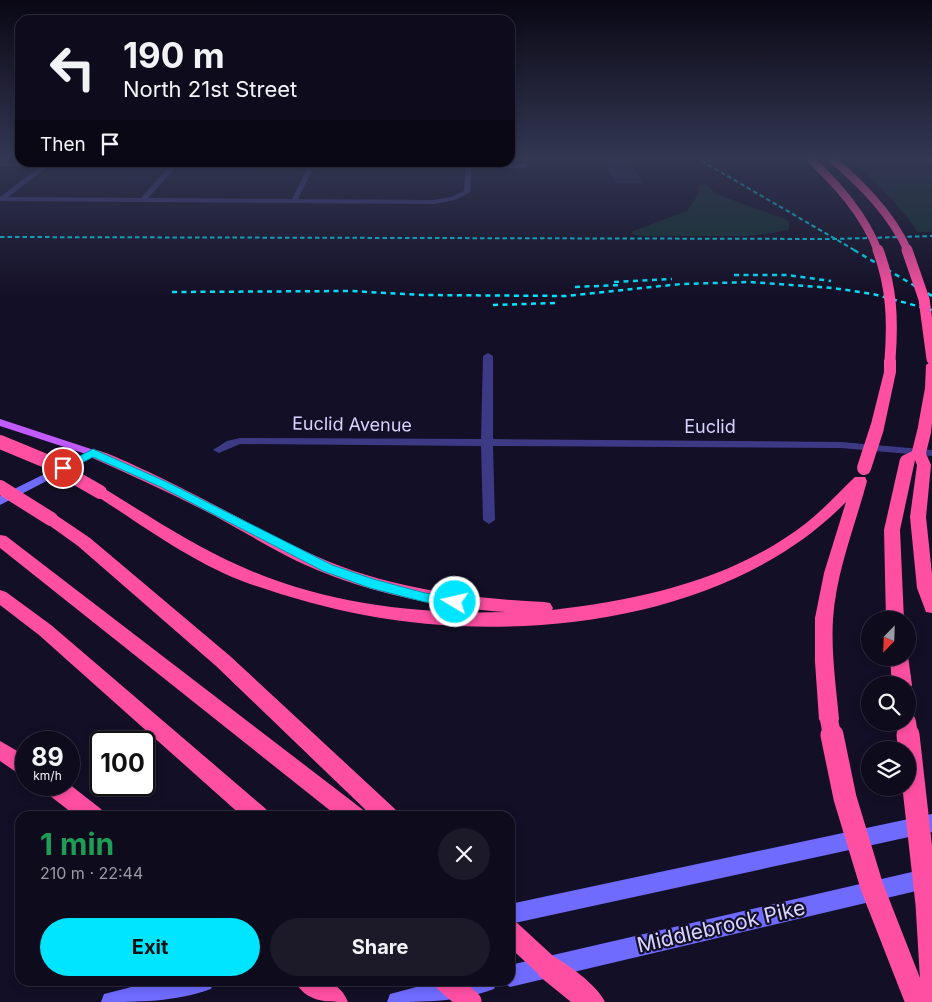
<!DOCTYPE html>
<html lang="en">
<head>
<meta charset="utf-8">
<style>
  body { margin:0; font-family:Inter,sans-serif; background:#1c1929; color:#f1f3f6; height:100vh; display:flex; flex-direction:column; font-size:19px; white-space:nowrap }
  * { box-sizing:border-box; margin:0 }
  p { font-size:16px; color:#9b9ba3 }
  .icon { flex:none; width:28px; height:28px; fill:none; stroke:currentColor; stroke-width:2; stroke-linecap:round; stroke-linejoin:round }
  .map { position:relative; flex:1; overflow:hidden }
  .sheet { position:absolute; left:15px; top:811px; width:500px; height:175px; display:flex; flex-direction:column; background:#0e0b1c; border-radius:15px; box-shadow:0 2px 8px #0003,0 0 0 1px #2e2b3b }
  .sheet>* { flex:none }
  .banner { position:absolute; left:15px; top:15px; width:500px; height:152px; border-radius:15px; box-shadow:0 2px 8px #0003,0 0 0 1px #2e2b3b; background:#0e0b1c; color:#f1f3f6; overflow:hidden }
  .needle { width:32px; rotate:203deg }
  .controls { position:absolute; left:861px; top:611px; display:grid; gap:10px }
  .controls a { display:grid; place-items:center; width:55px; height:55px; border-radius:50%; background:#0e0b1c; box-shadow:0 2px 8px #0003,0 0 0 1px #2e2b3b; font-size:25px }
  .speed { position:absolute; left:15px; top:731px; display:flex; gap:10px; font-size:25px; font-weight:700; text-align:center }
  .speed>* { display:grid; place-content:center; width:65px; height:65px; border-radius:50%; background:#0e0b1c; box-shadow:0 2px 8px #0003,0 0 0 1px #2e2b3b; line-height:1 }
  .speed small { font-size:12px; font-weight:400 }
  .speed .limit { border:2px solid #111; border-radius:8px; background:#fff; color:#111 }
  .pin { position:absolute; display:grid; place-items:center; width:42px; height:42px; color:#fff; margin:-21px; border:2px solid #fff; border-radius:50%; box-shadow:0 1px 5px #0007 }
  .me { position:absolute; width:55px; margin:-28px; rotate:279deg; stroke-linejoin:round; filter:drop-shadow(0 0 4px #0008) }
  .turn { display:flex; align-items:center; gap:18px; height:105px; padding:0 25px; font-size:22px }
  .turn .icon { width:65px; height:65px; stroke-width:2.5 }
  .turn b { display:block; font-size:35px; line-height:42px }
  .then { display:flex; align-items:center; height:48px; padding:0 25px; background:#0003; gap:10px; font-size:19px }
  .round { display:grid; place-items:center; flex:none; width:52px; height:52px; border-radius:26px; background:#1c1929 }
  .headline { display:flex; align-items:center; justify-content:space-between; height:85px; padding:0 25px }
  h1 { font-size:30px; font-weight:700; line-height:38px; color:#1e9e55 }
  .cta { display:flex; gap:10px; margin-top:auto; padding:10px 25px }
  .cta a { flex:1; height:58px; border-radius:30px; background:#00e5ff; color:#111; font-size:20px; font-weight:700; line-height:58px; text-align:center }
  .cta a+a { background:#1c1929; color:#f1f3f6 }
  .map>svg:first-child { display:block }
  .green { fill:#12302f }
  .building { fill:#241b47; stroke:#3b2d73 }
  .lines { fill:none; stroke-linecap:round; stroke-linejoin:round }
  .minor { fill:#3d3a85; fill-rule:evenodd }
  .tertiary { fill:#3d3a85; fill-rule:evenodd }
  .secondary { fill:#6f6bff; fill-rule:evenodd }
  .primary { fill:#c25bff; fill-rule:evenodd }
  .motorway { fill:#ff4fa3; fill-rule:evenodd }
  .rail-far1 { stroke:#00e5ff; stroke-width:2; stroke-dasharray:4.5 3; stroke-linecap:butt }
  .rail { stroke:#00e5ff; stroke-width:2.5; stroke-dasharray:5 4.5; stroke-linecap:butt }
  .motorway-bridge-far4 { stroke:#ff4fa3; stroke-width:8 }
  .motorway-bridge-far3 { stroke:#ff4fa3; stroke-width:11 }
  .motorway-bridge-far2 { stroke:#ff4fa3; stroke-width:14 }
  .motorway-bridge-far1 { stroke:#ff4fa3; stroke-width:18 }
  .motorway-bridge { stroke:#ff4fa3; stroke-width:23 }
  .route { fill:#00e5ff; stroke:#0095a6 }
  .labels { text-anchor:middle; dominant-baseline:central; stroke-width:4.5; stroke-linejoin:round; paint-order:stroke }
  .street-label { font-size:18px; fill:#d9d4ff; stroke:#130f26 }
  .near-street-label { font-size:21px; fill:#d9d4ff; stroke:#130f26 }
</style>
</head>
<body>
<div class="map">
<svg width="932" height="1002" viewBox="0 0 932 1002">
  <rect width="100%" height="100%" fill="#130f26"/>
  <g class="green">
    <path d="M846 157H932V232H918C898 204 874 178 846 157Z"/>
    <polygon points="703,184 707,185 716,194 785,219 789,222 789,229 773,233 748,236 642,236 631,234 633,231 687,211 699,193 698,186"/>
  </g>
  <polygon class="building" points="605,157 627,157 641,182 616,182"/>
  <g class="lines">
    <g class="minor">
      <polygon points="466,162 472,162 470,192 455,200 434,204 294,203 291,201 294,199 434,200 451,197 464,191"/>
      <polygon points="488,353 493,356 493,439 841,442 932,450 932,456 841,448 493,446 495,520 489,524 483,520 481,446 240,444 219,453 213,450 227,441 240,438 481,439 483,356"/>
    </g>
    <path class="tertiary" d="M0 162 526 164 529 166 526 168 314 167 297 201 294 203 0 201V197L41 166H0ZM49 166H170L141 198 8 197ZM177 166 308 167 292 199 148 198Z"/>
    <g class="secondary">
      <polygon points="93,450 97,451 99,453 97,455 0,505 0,496"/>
      <polygon points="932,814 932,832 510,924 510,904"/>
      <polygon points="929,868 932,869 932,887 929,888 510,987 501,981 510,981 510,965"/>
      <path d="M155 981H214L211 989C175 1002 138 1002 101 1002L104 994Z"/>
      <path d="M439 981H497L494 989C459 1002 424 1002 387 1002L390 994Z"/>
    </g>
    <polygon class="primary" points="0,419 97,451 99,453 97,455 89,455 0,426"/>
    <g class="motorway">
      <polygon points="890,356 896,360 896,372 884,428 877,432 870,428 884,372 884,360"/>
      <polygon points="932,361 932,423 931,432 924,436 917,432 925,388 926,365"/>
      <polygon points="919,448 924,449 931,465 926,517 932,574 932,613 926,612 917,588 910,517 917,465 915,460 900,530 904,620 886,620 884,530 900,459 902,456"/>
      <path d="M93 449C112 454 131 464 149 472 202 497 252 526 305 551 379 587 462 598 544 602L550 603 553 608 552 610C641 600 732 580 805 524 823 510 838 493 855 477H865L867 481C855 526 836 572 833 619 831 652 836 686 839 719L836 725 829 727 822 725 819 719 815 662V618L824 573 846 502C730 621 521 645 364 615 326 608 288 597 250 584 194 564 145 527 95 495L93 492 95 489H105C149 516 192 545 240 566 321 603 417 615 506 612 443 608 380 595 322 572 284 557 250 535 215 516 173 494 131 475 88 456L86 453Z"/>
      <polygon points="51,514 56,515 90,538 230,656 395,809 398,816 372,816 216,666 78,546 46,523 43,519 46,515"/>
      <polygon points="0,535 6,536 362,809 365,816 337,816 0,548"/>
      <polygon points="0,590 6,592 51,625 266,809 269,816 242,816 39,635 0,605"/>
      <polygon points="908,656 912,685 908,691 908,685 892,685 890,658"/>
      <polygon points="0,741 26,756 26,776 19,774 0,761"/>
      <polygon points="69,784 101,809 104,816 76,816 45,792 42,785"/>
      <path d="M548 954C565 961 598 986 605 1002H571L539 976 535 967 539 958Z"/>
      <path d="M295 981C318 981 338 977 348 1002 325 1002 306 1002 295 981Z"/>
      <polygon points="932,986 932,1002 919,1002 923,990"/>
    </g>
    <g class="rail-far1">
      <polyline points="695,157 856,251"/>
      <polyline points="0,237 834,239 932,236"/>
    </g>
    <g class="rail">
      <polyline points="854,250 932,296"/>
      <polyline points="734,275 787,275 831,281"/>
      <polyline points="614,282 672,279"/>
      <polyline points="575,287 621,285"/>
      <polyline points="172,292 351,291 422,295 566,296 681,284 750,282 833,288 873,294 932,310"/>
      <polyline points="493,305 555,303"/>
    </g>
    <g class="motorway-bridge-far4">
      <path d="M808 157C837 184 864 214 878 251"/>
      <path d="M830 157C861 184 891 213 908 251"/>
    </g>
    <g class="motorway-bridge-far3">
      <path d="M878 250C892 287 893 321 890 360"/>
      <polyline points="907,250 924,299 932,359"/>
    </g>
    <g class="motorway-bridge-far2">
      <polyline points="0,442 46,461 100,492"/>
      <polyline points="919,452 924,432"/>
      <polyline points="864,468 877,428"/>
      <polyline points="0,487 51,519"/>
    </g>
    <g class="motorway-bridge-far1">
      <polyline points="829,719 832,736"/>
      <polyline points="907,722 909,736"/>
    </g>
    <g class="motorway-bridge">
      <polyline points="832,735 845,798 872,887 917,1002"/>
      <polyline points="908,735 927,904 932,987"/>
      <polyline points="510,932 548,967"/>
      <polyline points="446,981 470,1002"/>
    </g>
  </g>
  <linearGradient id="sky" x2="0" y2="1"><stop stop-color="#0a0815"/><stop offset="0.53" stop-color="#333752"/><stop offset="1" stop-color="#333752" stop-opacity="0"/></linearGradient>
  <rect width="932" height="298" fill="url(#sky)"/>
  <polygon class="route" points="93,449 169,483 332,565 373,579 425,593 455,597 459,599 461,602 459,605 455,607 425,602 370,588 323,571 161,487 93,457 66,471 59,471 57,468"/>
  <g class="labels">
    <g class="street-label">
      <text transform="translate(352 424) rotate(1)">Euclid Avenue</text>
      <text x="710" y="426">Euclid</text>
    </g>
    <g class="near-street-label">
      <text transform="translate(721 926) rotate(-13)">Middlebrook Pike</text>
    </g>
  </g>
</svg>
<div class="controls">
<a><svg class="needle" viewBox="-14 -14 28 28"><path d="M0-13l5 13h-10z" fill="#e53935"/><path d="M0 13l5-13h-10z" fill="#9b9ba3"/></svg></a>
<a><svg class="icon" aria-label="search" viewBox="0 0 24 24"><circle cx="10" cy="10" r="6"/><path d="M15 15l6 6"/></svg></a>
<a><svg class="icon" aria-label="layers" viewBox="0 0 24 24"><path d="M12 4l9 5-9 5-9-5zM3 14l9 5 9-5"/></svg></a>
</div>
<div class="speed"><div>89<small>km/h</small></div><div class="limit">100</div></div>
<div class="pin" style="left:63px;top:468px;background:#d93025"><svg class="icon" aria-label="arrive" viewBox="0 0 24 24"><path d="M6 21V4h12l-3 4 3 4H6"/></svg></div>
<svg class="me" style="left:455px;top:602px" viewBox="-20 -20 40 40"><circle r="17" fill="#00e5ff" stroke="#fff" stroke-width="3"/><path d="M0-11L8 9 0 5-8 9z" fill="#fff"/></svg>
<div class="banner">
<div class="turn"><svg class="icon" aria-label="left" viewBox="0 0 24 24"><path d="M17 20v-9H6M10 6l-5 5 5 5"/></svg><div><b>190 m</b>North 21st Street</div></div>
<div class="then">Then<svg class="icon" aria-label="arrive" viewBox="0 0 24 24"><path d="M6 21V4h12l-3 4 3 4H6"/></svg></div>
</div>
<section class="sheet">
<div class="headline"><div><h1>1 min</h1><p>210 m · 22:44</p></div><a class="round"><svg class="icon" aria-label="close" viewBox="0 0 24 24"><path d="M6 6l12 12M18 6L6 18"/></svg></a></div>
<div class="cta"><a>Exit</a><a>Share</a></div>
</section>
</div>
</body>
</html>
